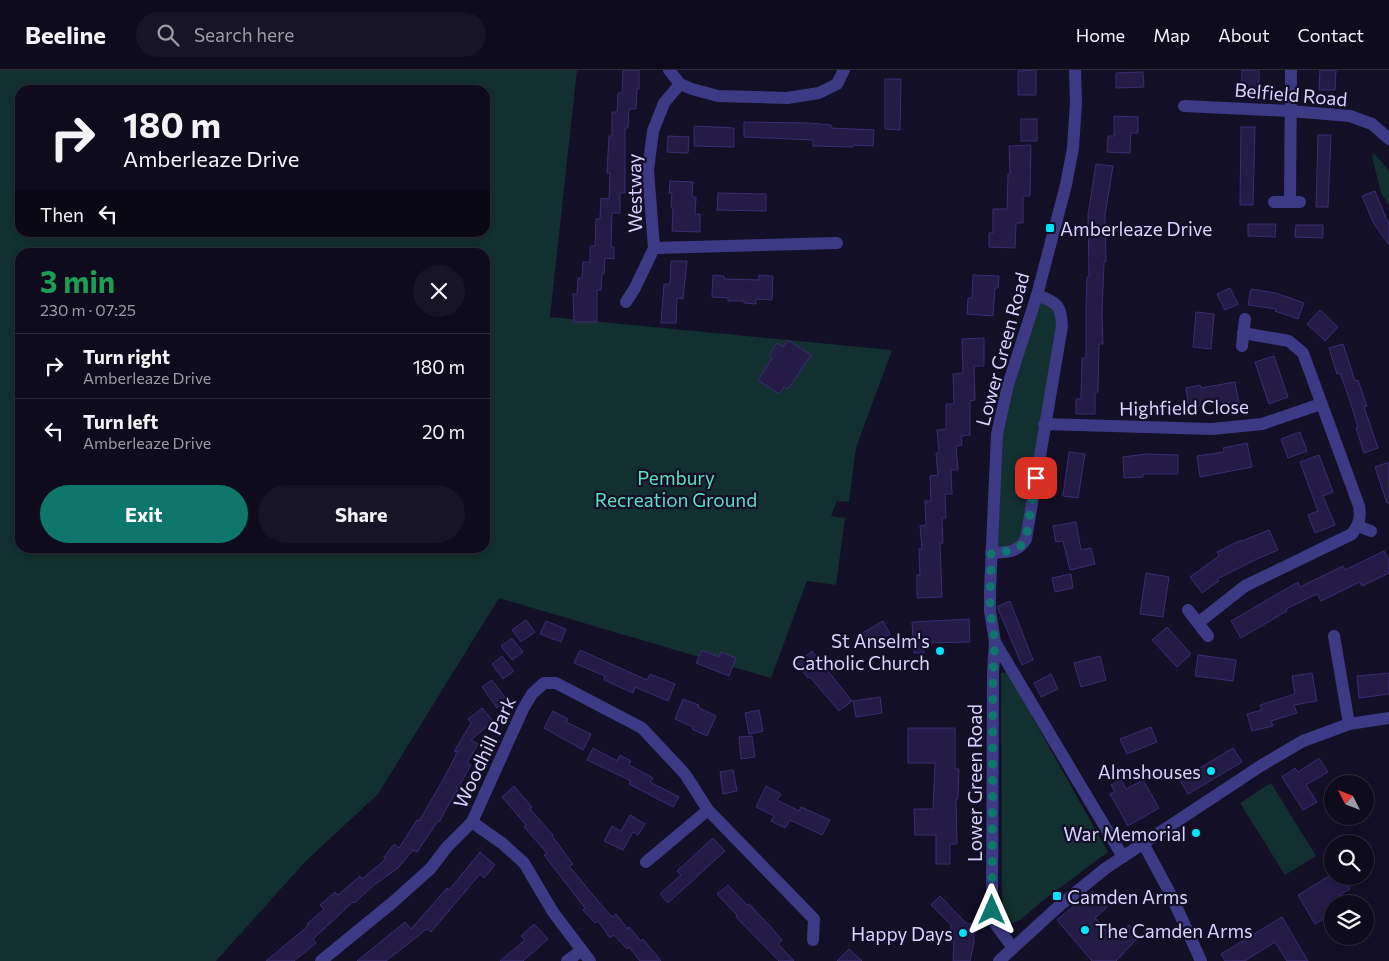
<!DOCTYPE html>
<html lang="en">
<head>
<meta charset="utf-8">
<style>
  body { margin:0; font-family:Commissioner,sans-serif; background:#171425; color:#f1f3f6; height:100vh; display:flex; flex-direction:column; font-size:19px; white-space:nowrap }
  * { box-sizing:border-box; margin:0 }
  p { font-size:16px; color:#9b9ba3 }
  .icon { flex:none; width:28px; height:28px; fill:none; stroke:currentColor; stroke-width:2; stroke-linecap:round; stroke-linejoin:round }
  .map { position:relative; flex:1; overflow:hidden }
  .sheet { position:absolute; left:15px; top:178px; width:475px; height:305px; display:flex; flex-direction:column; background:#0e0b1c; border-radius:15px; box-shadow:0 2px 8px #0003,0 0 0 1px #2e2b3b }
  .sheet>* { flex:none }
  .top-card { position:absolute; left:15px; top:15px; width:475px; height:152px; border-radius:15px; box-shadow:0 2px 8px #0003,0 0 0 1px #2e2b3b; background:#0e0b1c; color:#f1f3f6; overflow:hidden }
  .needle { width:32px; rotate:312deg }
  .controls { position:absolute; left:1324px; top:705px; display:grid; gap:10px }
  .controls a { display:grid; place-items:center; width:50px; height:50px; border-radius:50%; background:#0e0b1c; box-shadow:0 2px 8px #0003,0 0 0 1px #2e2b3b; font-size:25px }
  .pin { position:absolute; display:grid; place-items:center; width:42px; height:42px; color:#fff; margin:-21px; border-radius:10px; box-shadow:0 2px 8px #0006 }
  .me { position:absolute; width:55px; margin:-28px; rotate:0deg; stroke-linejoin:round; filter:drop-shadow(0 0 4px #0008) }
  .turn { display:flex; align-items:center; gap:18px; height:105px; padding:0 25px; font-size:22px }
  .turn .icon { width:65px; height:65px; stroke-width:2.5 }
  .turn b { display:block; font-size:35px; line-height:42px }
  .then { display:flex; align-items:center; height:48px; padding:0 25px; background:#0003; gap:10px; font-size:19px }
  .round { display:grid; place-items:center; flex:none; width:52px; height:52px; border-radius:26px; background:#171425 }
  .headline { display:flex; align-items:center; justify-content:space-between; height:85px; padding:0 25px }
  h1 { font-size:30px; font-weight:700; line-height:38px; color:#1e9e55 }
  .primary-button { display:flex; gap:10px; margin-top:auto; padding:10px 25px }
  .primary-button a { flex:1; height:58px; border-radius:30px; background:#0f766e; color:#fff; font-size:20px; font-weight:700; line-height:58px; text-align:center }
  .primary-button a+a { background:#171425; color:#f1f3f6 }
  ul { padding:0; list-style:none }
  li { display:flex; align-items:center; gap:15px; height:65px; padding:0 25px; border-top:1px solid #2e2b3b }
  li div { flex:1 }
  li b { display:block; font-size:19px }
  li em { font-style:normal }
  header { display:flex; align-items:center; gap:30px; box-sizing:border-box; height:70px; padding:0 25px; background:#0e0b1c; border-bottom:1px solid #2e2b3b }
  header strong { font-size:24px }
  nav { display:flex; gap:28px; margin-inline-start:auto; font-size:18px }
  .search { width:350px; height:45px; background:#171425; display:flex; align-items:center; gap:12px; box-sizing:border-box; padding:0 18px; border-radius:28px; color:#9b9ba3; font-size:19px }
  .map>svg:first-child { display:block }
  .green { fill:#12302f; fill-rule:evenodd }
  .building { fill:#241b47; stroke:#3b2d73 }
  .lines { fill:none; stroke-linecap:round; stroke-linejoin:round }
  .minor { stroke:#3d3a85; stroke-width:12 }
  .tertiary { stroke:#3d3a85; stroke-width:12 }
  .route { stroke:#0f766e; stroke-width:9; stroke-dasharray:0 16.2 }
  .poi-dot { fill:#00e5ff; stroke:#130f26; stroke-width:2 }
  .labels { text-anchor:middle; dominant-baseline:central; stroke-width:4.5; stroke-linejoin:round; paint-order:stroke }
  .street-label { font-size:19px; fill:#d9d4ff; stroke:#130f26 }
  .poi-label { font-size:19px; fill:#d9d4ff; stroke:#130f26; text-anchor:end }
  .park-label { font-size:19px; fill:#5fe0c0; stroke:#130f26 }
</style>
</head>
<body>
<header>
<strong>Beeline</strong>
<div class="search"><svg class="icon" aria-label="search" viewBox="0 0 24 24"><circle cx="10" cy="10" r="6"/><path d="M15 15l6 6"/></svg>Search here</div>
<nav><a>Home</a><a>Map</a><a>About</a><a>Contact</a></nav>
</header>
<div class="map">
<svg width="1389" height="891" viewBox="0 0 1389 891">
  <rect width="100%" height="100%" fill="#130f26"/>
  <g class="green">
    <path d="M0 0H577L550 247 892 280 856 378 849 432 837 431 831 446 845 448 836 515 807 511 771 608 499 528 378 724 305 792 216 891H0ZM20 20H485V162H20ZM20 182H485V478H20Z"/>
    <polygon points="1375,84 1389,101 1389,135 1381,123 1372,86"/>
    <polygon points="1037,225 1061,241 1026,469 991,483 997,364"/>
    <polygon points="1007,602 1108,782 1041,832 1020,850 1011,854 1002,850 1001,603"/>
    <polygon points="1271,713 1316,786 1285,805 1240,733"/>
  </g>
  <g class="building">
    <polygon points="623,0 639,0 639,19 637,19 636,39 629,39 628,58 625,58 625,123 620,123 620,143 612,143 611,177 614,177 614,189 605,188 604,204 602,204 601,220 597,220 597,252 574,252 573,224 577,224 578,208 582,208 583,192 590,192 590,176 595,176 596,149 600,149 601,128 609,129 610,103 607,103 609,66 612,66 612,42 617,42 618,23 622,23"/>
    <polygon points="1036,0 1036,25 1018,25 1018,1"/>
    <polygon points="1242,0 1259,0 1259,24 1241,24"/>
    <polygon points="1320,0 1336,0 1335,20 1319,20"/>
    <polygon points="1143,2 1144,17 1116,18 1116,3"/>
    <polygon points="885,9 901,9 900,60 885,59"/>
    <polygon points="1114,46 1138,47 1138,63 1131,63 1130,83 1107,82 1108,66 1114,66"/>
    <rect x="1021" y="49" width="16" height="22"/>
    <polygon points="744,52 809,53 831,55 831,58 874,60 873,76 853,75 853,77 813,76 813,70 744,67"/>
    <polygon points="694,56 734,58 734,77 694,76"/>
    <polygon points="1241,57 1255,57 1253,135 1240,135"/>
    <polygon points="1318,65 1331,65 1328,137 1316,137"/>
    <polygon points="668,66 689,67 688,83 667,82"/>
    <polygon points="1031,75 1030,126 1023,126 1023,153 1016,153 1015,178 989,177 989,163 993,163 993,139 1007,139 1008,104 1010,104 1009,76"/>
    <polygon points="1096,94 1113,96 1105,145 1106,192 1104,192 1102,242 1103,274 1099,274 1098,322 1095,322 1095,344 1076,344 1076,329 1081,329 1082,288 1086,288 1086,237 1087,207 1089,207 1088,145"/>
    <polygon points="670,111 693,112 692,127 696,127 695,144 700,144 700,162 672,161 673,138 671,138 672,123 669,123"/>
    <polygon points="1375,121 1389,155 1389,175 1374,154 1362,126"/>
    <polygon points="718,123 766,124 766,141 717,140"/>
    <polygon points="1248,154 1276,154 1275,167 1248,166"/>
    <polygon points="1296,155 1323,155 1323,168 1295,167"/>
    <polygon points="671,191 687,191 683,229 677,228 676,253 661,253 664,214 670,214"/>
    <polygon points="713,205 724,206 724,209 759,210 759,205 773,206 772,230 756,229 756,234 744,233 744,231 728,231 728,228 712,227"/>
    <polygon points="973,205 999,206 998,218 995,218 993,246 967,244 968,228 972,228"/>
    <polygon points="1230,218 1238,234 1225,240 1217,224"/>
    <polygon points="1251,219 1276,223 1304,233 1298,249 1275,241 1276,239 1248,235"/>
    <polygon points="1320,240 1338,257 1325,271 1307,254"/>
    <polygon points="1196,242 1214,244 1211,279 1193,277"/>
    <polygon points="984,268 984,296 974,296 975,330 970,331 970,365 961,366 962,375 956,376 958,400 951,400 952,424 945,424 946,448 942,448 943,473 940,473 942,527 917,528 917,505 920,505 919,479 922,479 920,456 926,455 925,431 931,431 930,406 938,405 936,383 939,383 937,360 946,359 946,334 954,334 953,304 963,303 962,269"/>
    <polygon points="788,270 811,285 788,319 784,317 779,324 758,310 772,288 769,286 777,273 783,277"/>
    <polygon points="1343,274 1355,311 1358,310 1367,336 1364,337 1378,378 1364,383 1356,358 1358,357 1349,328 1340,303 1337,304 1329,278"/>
    <polygon points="1274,286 1288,327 1269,334 1255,292"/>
    <polygon points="1235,312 1239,334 1215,338 1215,333 1189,338 1186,318 1200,315 1201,318"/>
    <polygon points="1300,362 1307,381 1288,388 1281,369"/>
    <polygon points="1247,373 1252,397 1200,407 1197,386 1224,382 1223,378"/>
    <polygon points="1069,382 1085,384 1078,428 1063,426"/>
    <polygon points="1146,384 1178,385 1178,404 1143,404 1143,407 1124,408 1123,387"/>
    <polygon points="1319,385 1333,422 1323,426 1335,455 1315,463 1308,445 1318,441 1300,392"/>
    <polygon points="1389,392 1389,433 1387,433 1375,397"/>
    <polygon points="1076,452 1081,480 1091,478 1095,494 1070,500 1063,471 1056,472 1053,456"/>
    <polygon points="1269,460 1278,480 1257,489 1217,509 1219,511 1202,523 1190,507 1219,486 1217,482 1241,470 1242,471"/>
    <polygon points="1384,481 1389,490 1389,503 1362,516 1360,512 1321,531 1317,524 1286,539 1287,541 1241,568 1231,551 1298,512 1300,517 1343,496 1345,500"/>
    <polygon points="1146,503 1169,507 1163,547 1140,544"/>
    <polygon points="1071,504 1073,518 1055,522 1052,508"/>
    <polygon points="1010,531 1033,590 1022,595 998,539 998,536"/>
    <polygon points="969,549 970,572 924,573 924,583 914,583 912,552"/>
    <polygon points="526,550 535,562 521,572 512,560"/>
    <polygon points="546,551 566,559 561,572 540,564"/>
    <polygon points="883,551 890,564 867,578 859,565"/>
    <polygon points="1167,557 1191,584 1177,597 1152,570"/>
    <polygon points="512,568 523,582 512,590 501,576"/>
    <polygon points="580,580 647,610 650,604 675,614 668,631 635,617 633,623 604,610 605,606 574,593"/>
    <polygon points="702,580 719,587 721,582 736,588 729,606 696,593"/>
    <polygon points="812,581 852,631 839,641 810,607 808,608 797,594"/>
    <polygon points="1198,585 1236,590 1233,611 1195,606"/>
    <polygon points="502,586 514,601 503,609 492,594"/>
    <polygon points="1100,586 1106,610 1081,617 1074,593"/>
    <polygon points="1312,603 1317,631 1294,635 1297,643 1271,651 1273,656 1252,661 1247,644 1262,640 1260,635 1295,624 1292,606"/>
    <polygon points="1389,603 1389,624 1359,628 1357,606"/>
    <polygon points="1051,604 1058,619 1041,627 1034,613"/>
    <polygon points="492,610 507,630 497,638 482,617"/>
    <polygon points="880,627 882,643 856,647 853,631"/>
    <polygon points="683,629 699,635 698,637 716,646 707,666 692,659 693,657 675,649"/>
    <polygon points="482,638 493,651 471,670 478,674 467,693 471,695 439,752 438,751 417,782 413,780 398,798 374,815 354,833 353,832 313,869 316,873 294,891 266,891 308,856 307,854 324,839 320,835 335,822 338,825 360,806 362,809 386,789 384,787 394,774 399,778 417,750 419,751 443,710 458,681 454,682 471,653 468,649"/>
    <polygon points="759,640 763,661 749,664 745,643"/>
    <polygon points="553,641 568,649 566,652 591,664 583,680 544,658"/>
    <polygon points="1151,657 1157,672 1127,684 1120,669"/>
    <polygon points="908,658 955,658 955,699 959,699 958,729 956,729 957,774 950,774 950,794 936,794 936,765 915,765 914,739 933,739 935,693 908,693"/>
    <polygon points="752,666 755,687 741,689 739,667"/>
    <polygon points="593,678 617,691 620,685 631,691 629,695 653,708 650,712 679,727 673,737 629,714 631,711 587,690"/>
    <polygon points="1233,678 1242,692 1188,724 1180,710"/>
    <polygon points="1319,688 1328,702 1306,715 1317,732 1303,740 1282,707 1295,698 1298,702"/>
    <polygon points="733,700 737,721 723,724 720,702"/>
    <polygon points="1121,710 1126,719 1143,710 1159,738 1128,756 1110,724 1115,722 1111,715"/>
    <polygon points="514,716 532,737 530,739 553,765 552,766 573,794 569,796 598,831 612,847 616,844 628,859 629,857 641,871 643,869 661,891 640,891 629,877 627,879 614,865 610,868 598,851 595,853 583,840 585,838 544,785 547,783 524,757 526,755 502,727"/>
    <polygon points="766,716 781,724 777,730 799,741 801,737 830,750 822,765 790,750 785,758 771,751 774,746 756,737"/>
    <polygon points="630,745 645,754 638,765 633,762 623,780 604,771 612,756 621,761"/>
    <polygon points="713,768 725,781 668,833 660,824 681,805 677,801"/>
    <polygon points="480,782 495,795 484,808 480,804 431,862 427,859 386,891 357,891 405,852 411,859 447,818 449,820"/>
    <polygon points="1329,806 1342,806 1350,819 1339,825 1344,834 1332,834 1332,844 1315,854 1298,825"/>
    <polygon points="728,815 747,835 749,834 770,856 782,870 778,874 794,891 779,891 736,847 737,845 717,824"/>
    <polygon points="1092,821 1107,837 1095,848 1113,869 1129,855 1138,868 1116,891 1092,891 1057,850"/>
    <polygon points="940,826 966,853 974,855 974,873 970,891 953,891 954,872 951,872 951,855 931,835"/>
    <polygon points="1282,847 1308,891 1287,891 1275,872 1245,891 1225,891 1221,884"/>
    <polygon points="534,854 548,869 523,891 500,891 525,870 521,866"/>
    <polygon points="849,879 862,891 837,891"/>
  </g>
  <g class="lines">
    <g class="minor">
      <polyline points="669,0 680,14 692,19 718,26 787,28 819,23 837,14 844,0"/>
      <polyline points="1184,36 1290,41 1350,46 1372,54 1389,69"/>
      <polyline points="1274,132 1300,132"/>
      <polyline points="1290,132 1291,0"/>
      <polyline points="654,178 837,173"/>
      <polyline points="626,232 635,218 654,178 648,100 653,61 664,33 680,14"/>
      <polyline points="1242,276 1245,249"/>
      <polyline points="1044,354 1212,359 1262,354 1321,334"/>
      <polyline points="1358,456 1371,461"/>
      <path d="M991 483C1006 482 1018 483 1026 469L1062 256C1061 234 1057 233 1037 225"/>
      <polyline points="1188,540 1208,566"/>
      <path d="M1198 553 1245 516 1352 464C1359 454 1361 448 1359 436L1303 283 1289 271 1243 263"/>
      <polyline points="1334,566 1349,654"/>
      <polyline points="472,752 503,774 524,793 553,842 590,891"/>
      <polyline points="1143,773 1171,825 1201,891"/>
      <polyline points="646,792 708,740"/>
      <polyline points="321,891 392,833 430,799 447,777 472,752 523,639 532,624 544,613 556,613 642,658 685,704 708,740 814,849 813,870"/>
      <polyline points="567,891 581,881"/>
    </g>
    <g class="tertiary">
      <polyline points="995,572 1123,787"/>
      <polyline points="1013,878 996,855 992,840 993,602 995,572 990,541 990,520 997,364 1008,315 1037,225 1066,115 1073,78 1076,32 1075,0"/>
      <polyline points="999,891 1059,836 1106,798 1262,695 1303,671 1349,654 1389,648"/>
    </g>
  </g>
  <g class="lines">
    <path class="route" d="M992 840 993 602 995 572 990 541 991 483C1006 481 1018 483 1026 469L1036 408"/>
  </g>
  <g class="poi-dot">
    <rect x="1045" y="153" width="10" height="10" rx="2.5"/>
    <circle cx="940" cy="581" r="5"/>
    <circle cx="1211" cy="701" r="5"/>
    <circle cx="1196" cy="763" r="5"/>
    <rect x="1052" y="821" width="10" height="10" rx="2.5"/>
    <circle cx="1085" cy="860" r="5"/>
    <circle cx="963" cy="863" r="5"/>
  </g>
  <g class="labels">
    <g class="street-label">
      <text transform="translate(1291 24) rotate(5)">Belfield Road</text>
      <text transform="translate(634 123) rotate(-91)">Westway</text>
      <text transform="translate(1002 279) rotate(-75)">Lower Green Road</text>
      <text transform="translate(1184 337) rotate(-1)">Highfield Close</text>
      <text transform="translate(484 682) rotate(-65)">Woodhill Park</text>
      <text transform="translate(974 713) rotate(-90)">Lower Green Road</text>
    </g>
    <g class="poi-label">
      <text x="1060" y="158" text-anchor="start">Amberleaze Drive</text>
      <text x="930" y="570">St Anselm's<tspan x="930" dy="22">Catholic Church</tspan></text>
      <text x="1201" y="701">Almshouses</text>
      <text x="1186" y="763">War Memorial</text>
      <text x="1067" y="826" text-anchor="start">Camden Arms</text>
      <text x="1095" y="860" text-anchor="start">The Camden Arms</text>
      <text x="953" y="863">Happy Days</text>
    </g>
    <g class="park-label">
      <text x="676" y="407">Pembury<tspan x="676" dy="22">Recreation Ground</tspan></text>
    </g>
  </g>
</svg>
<div class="controls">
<a><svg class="needle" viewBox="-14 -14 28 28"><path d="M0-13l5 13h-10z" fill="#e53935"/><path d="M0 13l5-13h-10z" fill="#9b9ba3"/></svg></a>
<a><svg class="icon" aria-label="search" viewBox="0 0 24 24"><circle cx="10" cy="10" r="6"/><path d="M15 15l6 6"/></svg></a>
<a><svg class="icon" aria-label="layers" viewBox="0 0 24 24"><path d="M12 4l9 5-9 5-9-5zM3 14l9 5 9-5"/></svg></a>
</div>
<div class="pin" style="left:1036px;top:408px;background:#d93025"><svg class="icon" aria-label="arrive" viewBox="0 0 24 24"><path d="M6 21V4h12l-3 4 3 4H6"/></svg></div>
<svg class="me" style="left:992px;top:840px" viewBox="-20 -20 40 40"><path d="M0-17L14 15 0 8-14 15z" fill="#0f766e" stroke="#fff" stroke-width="4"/></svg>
<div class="top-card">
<div class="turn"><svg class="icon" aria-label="right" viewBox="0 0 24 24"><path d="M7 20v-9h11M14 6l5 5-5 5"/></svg><div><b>180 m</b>Amberleaze Drive</div></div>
<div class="then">Then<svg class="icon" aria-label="left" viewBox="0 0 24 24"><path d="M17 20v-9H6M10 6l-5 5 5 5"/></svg></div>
</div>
<section class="sheet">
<div class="headline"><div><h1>3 min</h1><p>230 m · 07:25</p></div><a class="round"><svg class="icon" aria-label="close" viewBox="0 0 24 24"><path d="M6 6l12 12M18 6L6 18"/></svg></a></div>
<ul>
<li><svg class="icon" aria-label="right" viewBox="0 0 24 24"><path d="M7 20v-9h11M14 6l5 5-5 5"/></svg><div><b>Turn right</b><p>Amberleaze Drive</p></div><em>180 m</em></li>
<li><svg class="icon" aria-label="left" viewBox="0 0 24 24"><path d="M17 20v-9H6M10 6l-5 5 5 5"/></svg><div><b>Turn left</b><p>Amberleaze Drive</p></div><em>20 m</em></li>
</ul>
<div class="primary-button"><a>Exit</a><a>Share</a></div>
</section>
</div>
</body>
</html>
